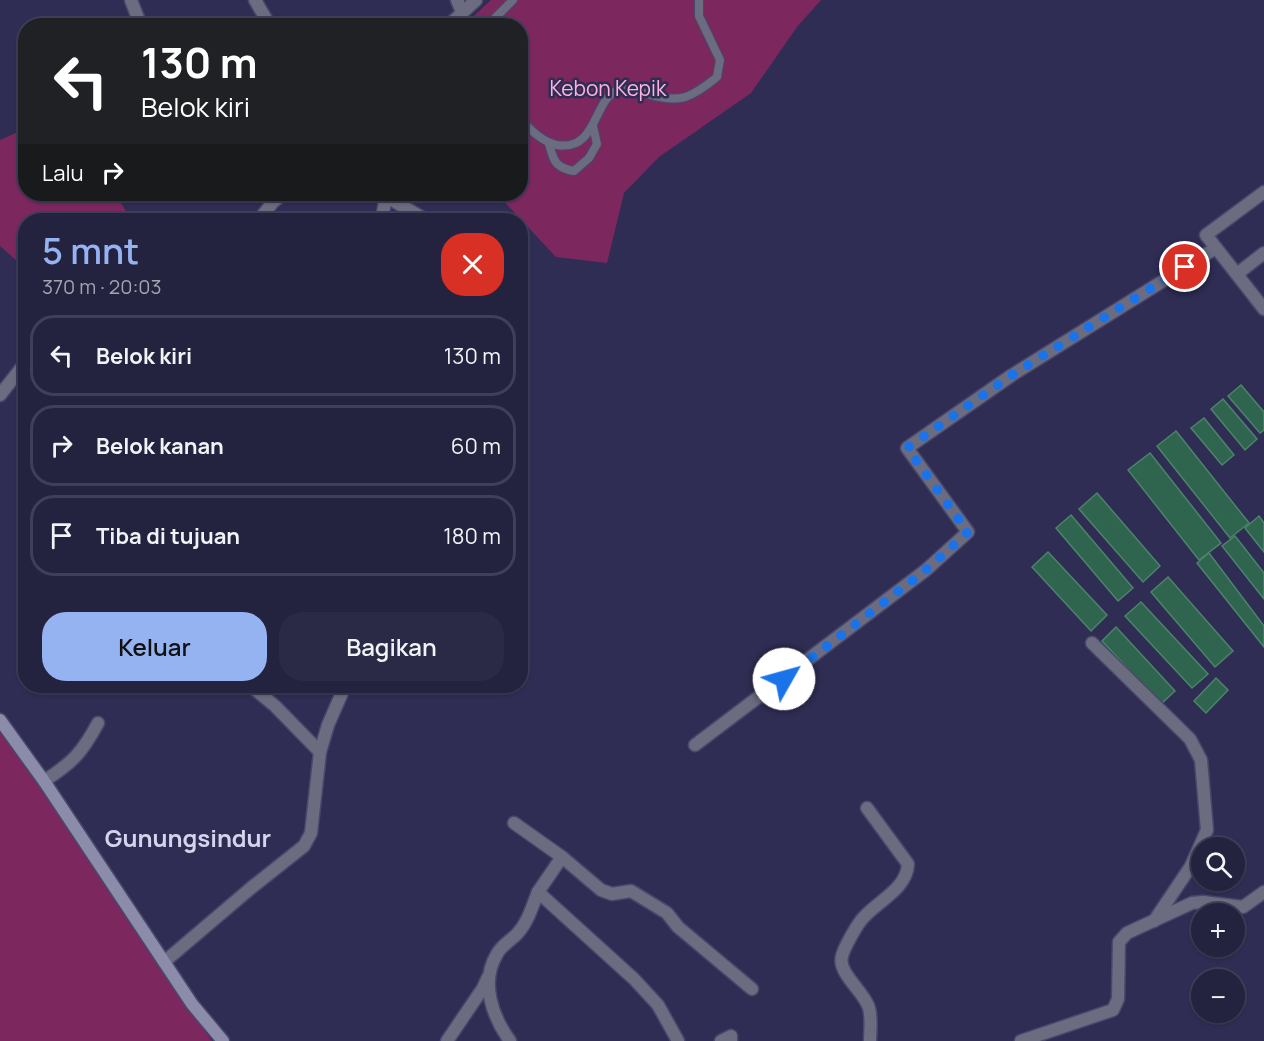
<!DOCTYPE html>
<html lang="id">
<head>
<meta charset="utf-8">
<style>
  body { margin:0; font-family:Manrope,sans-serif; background:#2b2a46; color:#f1f3f6; height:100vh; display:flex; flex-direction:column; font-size:22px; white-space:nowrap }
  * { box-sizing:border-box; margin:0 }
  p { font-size:20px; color:#a3a4b0 }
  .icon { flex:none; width:33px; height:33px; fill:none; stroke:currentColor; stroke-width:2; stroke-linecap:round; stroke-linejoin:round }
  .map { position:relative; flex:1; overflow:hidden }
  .panel { position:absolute; left:18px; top:213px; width:510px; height:480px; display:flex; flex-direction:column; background:#23223f; border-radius:24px; box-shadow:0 2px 4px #0004,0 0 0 2px #403f59 }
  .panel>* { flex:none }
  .hud { position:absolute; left:18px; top:18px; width:510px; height:183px; border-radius:24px; box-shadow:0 2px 4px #0004,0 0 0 2px #403f59; background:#202124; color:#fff; overflow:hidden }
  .controls { position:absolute; left:1191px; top:837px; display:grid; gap:12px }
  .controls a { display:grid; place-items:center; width:54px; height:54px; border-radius:50%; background:#23223f; box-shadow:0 2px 4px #0004,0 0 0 2px #403f59; font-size:30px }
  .pin { position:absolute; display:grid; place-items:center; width:51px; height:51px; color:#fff; margin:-26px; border:3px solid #fff; border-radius:50%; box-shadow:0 2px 6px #0007 }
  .me { position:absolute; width:66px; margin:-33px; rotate:52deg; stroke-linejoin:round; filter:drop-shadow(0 0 4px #0008) }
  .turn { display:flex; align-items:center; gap:21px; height:126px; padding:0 24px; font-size:27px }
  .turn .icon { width:78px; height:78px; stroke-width:2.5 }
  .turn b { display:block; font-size:42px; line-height:51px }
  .then { display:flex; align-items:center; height:57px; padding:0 24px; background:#0003; gap:12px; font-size:22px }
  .round { display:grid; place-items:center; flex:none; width:63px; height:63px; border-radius:24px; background:#2b2a46 }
  .head { display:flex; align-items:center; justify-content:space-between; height:102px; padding:0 24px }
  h1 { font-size:36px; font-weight:600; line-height:45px; color:#95b2f1 }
  .primary-button { display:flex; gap:12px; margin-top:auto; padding:12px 24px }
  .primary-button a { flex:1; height:69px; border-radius:24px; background:#95b2f1; color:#111; font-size:24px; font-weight:600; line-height:69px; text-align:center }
  .primary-button a+a { background:#2b2a46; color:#f1f3f6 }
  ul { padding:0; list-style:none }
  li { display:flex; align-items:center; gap:18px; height:81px; margin:0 12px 9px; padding:0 12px; border:3px solid #403f59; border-radius:24px }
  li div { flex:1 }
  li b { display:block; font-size:22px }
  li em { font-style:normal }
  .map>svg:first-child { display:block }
  .green { fill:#7d275f }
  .building { fill:#2f644e; stroke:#4d836b; stroke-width:1.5 }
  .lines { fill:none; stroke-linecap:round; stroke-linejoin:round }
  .service-casing { stroke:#49486c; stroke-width:10 }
  .minor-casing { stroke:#49486c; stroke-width:15 }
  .secondary-casing { stroke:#49486c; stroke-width:15 }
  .service { stroke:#6b6c7f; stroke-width:8 }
  .minor { stroke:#6b6c7f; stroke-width:12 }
  .secondary { stroke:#8b8baa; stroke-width:12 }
  .route { stroke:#1a73e8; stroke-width:10; stroke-dasharray:0 18 }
  .labels { text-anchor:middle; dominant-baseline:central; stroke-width:5; stroke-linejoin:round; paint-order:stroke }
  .park-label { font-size:21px; fill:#feb3dd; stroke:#2f2d54 }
  .quarter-label { font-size:24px; font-weight:bold; fill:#d4d5ed; stroke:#2f2d54 }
</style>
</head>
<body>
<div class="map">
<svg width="1264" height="1041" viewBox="0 0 1264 1041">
  <rect width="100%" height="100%" fill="#2f2d54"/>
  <g class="green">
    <polygon points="491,0 821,0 797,27 751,93 659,157 624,193 607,263 556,257 497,194 520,194 520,26 463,26"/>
    <polygon points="25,129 26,194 116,194 131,220 26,220 25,268 0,246 0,140"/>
    <polygon points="8,728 212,1041 0,1041 0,733"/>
  </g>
  <g class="building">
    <polygon points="1241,385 1264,412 1264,430 1260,433 1228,396"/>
    <polygon points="1223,399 1257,439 1245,450 1211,409"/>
    <polygon points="1204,418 1234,455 1222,465 1191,428"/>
    <polygon points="1176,431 1249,523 1230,538 1157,446"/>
    <polygon points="1150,453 1221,543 1199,560 1128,470"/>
    <polygon points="1097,493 1160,566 1143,582 1079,509"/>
    <polygon points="1071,515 1133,588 1118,601 1056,528"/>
    <polygon points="1259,516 1264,523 1264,552 1245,528"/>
    <polygon points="1235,536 1264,573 1264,599 1222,546"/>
    <polygon points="1048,552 1107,615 1091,631 1032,567"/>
    <polygon points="1209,553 1264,626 1264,647 1197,563"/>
    <polygon points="1168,577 1233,651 1215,667 1151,592"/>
    <polygon points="1141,602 1208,674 1192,688 1125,616"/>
    <polygon points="1116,627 1175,691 1161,704 1102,641"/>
    <polygon points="1216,678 1228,690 1206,713 1194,701"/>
  </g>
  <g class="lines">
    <g class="service-casing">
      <g id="service">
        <polyline points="462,12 466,26"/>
        <polyline points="487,26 513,0"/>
        <path d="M520 118C529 129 543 142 557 145 599 152 593 95 620 90 630 88 637 91 647 94 680 104 691 98 717 77L720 60 699 16V0"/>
        <path d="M549 143C553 160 555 168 574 171L589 158 597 144 593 126"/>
      </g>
    </g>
    <g class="minor-casing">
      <g id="minor">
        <polyline points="131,0 141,26"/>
        <polyline points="255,0 270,26"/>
        <polyline points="457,0 462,12"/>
        <polyline points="448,26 476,0"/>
        <polyline points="1264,192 1206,235 1264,309"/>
        <polyline points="387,197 426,220"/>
        <polyline points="259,220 273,202 283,194"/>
        <polyline points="382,220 386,194"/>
        <polyline points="1237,274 1264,253"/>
        <polyline points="0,395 26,362"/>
        <polyline points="1092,643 1190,739 1201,760 1207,830 1191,866 1154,921"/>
        <polyline points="251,686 275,706 320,752"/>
        <polyline points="695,745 926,570 968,532 907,448 1012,375 1216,248"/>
        <path d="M44 781C72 763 82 753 98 723"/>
        <path d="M867 808 908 864C907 888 880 900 865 916 858 922 844 948 842 956 837 973 864 991 869 1008 872 1018 870 1031 870 1041"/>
        <polyline points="514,823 562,857 538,892 634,979 658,1005 678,1041"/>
        <polyline points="562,857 601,890 612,894 631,891 667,913 678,927 752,989"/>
        <polyline points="164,962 251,888 304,846 311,833 320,752 328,725 345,686"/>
        <polyline points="447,1041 483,988 488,977"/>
        <path d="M510 1041C492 1016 480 982 497 954 501 946 511 940 517 934 528 922 532 907 538 892"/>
        <polyline points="721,1041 731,1036 731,1041"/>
        <polyline points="1021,1041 1113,1010 1118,999 1119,942 1127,933 1192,903 1203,902 1243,907 1264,892"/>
      </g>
    </g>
    <g class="secondary-casing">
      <polyline id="secondary" points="0,720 44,781 192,1004 223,1041"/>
    </g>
    <use href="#service" class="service"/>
    <use href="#minor" class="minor"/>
    <use href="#secondary" class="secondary"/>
  </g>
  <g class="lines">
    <polyline class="route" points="784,679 926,570 968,532 907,448 1012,375 1185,267"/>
  </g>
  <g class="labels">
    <g class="park-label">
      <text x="608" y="88">Kebon Kepik</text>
    </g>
    <g class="quarter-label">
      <text x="188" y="837">Gunungsindur</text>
    </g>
  </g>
</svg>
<div class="controls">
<a><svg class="icon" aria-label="search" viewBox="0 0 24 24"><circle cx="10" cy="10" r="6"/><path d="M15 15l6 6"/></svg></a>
<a>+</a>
<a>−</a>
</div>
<div class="pin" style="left:1185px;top:267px;background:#d93025"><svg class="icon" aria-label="arrive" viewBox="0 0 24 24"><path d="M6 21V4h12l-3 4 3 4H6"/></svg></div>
<svg class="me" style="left:784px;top:679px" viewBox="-20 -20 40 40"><circle r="19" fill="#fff"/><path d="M0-13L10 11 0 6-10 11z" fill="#1a73e8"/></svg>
<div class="hud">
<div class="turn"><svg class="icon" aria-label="left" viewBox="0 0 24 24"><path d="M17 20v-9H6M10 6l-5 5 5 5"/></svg><div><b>130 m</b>Belok kiri</div></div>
<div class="then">Lalu<svg class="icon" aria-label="right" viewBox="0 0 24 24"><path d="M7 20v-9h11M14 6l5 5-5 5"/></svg></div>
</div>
<section class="panel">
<div class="head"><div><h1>5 mnt</h1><p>370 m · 20:03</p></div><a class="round" style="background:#d93025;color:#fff"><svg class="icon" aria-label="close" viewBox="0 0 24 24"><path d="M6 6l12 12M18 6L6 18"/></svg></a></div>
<ul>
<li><svg class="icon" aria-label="left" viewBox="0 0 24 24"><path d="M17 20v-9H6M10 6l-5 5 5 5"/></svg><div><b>Belok kiri</b></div><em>130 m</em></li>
<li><svg class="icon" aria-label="right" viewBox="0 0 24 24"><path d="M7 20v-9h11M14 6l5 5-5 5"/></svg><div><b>Belok kanan</b></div><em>60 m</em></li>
<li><svg class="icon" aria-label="arrive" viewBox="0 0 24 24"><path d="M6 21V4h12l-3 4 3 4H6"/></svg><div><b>Tiba di tujuan</b></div><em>180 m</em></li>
</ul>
<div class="primary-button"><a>Keluar</a><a>Bagikan</a></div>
</section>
</div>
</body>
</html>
